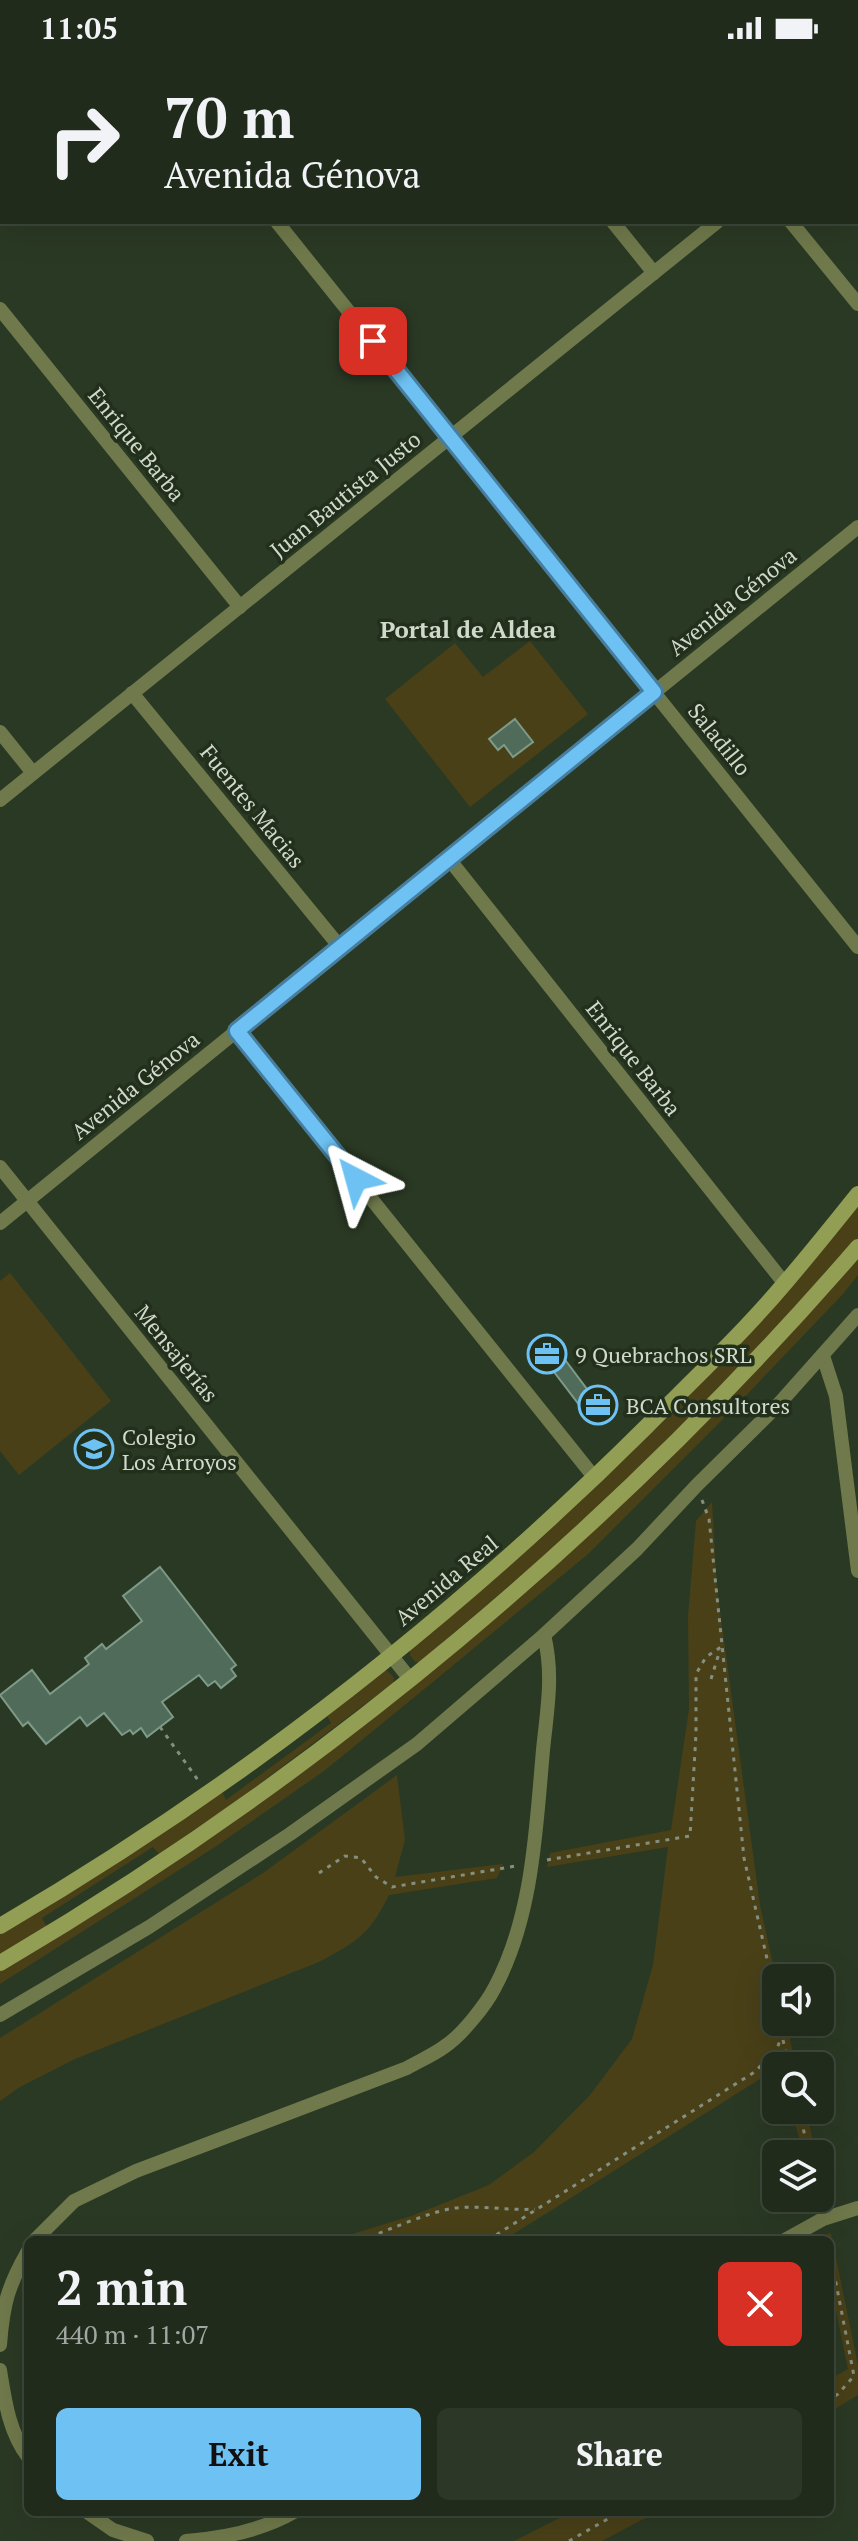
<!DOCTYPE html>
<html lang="en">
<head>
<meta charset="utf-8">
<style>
  body { margin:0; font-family:"PT Serif",serif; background:#2d3728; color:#f1f3f6; height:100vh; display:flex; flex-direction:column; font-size:30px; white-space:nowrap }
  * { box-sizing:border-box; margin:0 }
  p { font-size:26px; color:#a2a7a3 }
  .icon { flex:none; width:44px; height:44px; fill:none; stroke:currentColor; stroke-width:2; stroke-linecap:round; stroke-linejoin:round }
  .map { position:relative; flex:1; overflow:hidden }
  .drawer { position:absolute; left:24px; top:2180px; width:810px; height:280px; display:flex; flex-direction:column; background:#202b1b; border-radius:12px; box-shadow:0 8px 32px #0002,0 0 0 2px #3d473a }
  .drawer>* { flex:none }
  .top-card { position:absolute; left:0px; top:0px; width:858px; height:168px; box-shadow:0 8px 32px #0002,0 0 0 2px #3d473a; background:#202b1b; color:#f1f3f6; overflow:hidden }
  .tools { position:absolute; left:762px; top:1908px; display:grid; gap:16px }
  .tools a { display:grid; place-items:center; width:72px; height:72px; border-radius:12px; background:#202b1b; box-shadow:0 8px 32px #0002,0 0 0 2px #3d473a; font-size:40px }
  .pin { position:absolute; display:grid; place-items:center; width:68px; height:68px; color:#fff; margin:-34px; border-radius:16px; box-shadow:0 4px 12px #0006 }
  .me { position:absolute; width:88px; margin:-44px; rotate:321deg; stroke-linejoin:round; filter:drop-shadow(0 0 6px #0008) }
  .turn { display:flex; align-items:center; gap:28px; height:168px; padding:0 32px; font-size:36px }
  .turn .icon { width:104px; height:104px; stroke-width:2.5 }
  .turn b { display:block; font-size:56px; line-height:68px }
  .round { display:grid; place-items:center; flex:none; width:84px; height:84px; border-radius:12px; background:#2d3728 }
  .head { display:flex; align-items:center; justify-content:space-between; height:136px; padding:0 32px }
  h1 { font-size:48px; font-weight:700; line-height:60px }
  .button { display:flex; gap:16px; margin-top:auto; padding:16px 32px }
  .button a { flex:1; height:92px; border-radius:12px; background:#6dc2f3; color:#111; font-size:32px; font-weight:700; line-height:92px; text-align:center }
  .button a+a { background:#2d3728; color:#f1f3f6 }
  .status { display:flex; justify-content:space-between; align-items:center; height:56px; padding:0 40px; background:#202b1b; direction:ltr }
  .status svg { height:22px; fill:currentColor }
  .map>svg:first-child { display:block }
  .grass { fill:#494018 }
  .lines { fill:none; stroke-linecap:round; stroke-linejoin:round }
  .stream { stroke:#165c4e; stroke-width:5 }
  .building { fill:#516b5a; stroke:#7e9a88; stroke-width:2 }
  .path { stroke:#84907f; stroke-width:3; stroke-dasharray:4 6; stroke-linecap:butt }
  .street { stroke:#70794b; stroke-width:14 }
  .secondary { stroke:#919e53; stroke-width:16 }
  .route-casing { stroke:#477e9e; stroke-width:20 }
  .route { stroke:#6dc2f3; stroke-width:14 }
  .labels { text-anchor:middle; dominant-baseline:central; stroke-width:7; stroke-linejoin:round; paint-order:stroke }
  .street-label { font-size:22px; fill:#d0d9cc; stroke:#212f1b }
  .poi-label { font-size:22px; fill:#d0d9cc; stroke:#212f1b; text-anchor:start }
  .neighbourhood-label { font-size:24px; font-weight:bold; fill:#d0d9cc; stroke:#212f1b }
</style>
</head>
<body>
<div class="status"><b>11:05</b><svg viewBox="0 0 49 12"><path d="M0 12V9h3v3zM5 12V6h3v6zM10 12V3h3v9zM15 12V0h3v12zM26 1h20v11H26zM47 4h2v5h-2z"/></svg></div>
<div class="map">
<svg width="858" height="2485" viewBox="0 0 858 2485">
  <rect width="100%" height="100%" fill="#2a3924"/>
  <g class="grass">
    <polygon points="530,585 588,658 470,751 385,643 455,587 483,621"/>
    <path d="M858 1150V1183L795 1257 627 1429 420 1606H415L410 1599V1594C528 1495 641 1391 747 1279 786 1238 821 1193 858 1150Z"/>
    <polygon points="858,1191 858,1219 843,1238 737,1349 587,1499 428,1630 324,1715 215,1791 0,1928 0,1907 268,1733 602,1457"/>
    <polygon points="10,1217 111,1345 19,1419 0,1395 0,1225"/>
    <polygon points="712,1446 717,1533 760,1849 776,1922 776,1966 786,1966 796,2010 776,2010 776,2013 504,2184 333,2184 414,2159 489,2129 534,2096 590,2039 632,1983 653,1909 668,1791 547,1811 550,1797 671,1774 689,1653 688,1560 696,1465"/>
    <polygon points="384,1615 388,1615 394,1622 393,1627 230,1750 159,1798 153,1791 42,1862 47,1871 0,1898 0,1877 222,1735 226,1744 331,1667 326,1658"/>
    <path d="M397 1719 405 1784 395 1821 503 1808 497 1822 389 1839C369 1879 358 1885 319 1906L75 2003 20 2031 0 2045V1982L263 1817Z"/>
    <polygon points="792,2054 806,2054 816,2098 803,2098"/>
    <polygon points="831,2177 858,2309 858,2339 830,2356 830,2323 848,2313 830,2226 830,2184 821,2184 821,2180"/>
    <polygon points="571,2456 657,2456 602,2485 514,2485"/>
  </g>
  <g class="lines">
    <g class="stream">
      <polyline points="185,2 187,0"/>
      <polyline points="0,151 2,149"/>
    </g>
  </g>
  <g class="building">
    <polygon points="515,663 533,686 513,701 504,689 498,694 489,683"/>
    <polygon points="551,1285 593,1341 605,1332 612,1341 603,1353 590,1363 538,1295"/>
    <polygon points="160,1511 236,1609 231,1613 236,1620 221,1632 215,1625 208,1630 199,1619 162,1646 173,1661 147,1681 141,1672 133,1678 130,1674 122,1679 104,1657 87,1670 80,1661 46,1688 28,1666 23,1670 0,1639 32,1614 50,1638 89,1608 85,1602 102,1588 106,1593 142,1565 123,1540"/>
  </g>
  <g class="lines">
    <g class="path">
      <polyline points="702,1444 709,1463 744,1802 776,1942"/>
      <polyline points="711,1623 720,1594"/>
      <polyline points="160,1671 198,1724"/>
      <polyline points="547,1804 690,1780 696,1678 696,1618 706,1601 721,1591"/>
      <polyline points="319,1817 345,1800 361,1802 376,1821 392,1831 516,1810"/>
      <polyline points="783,1984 789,2010"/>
      <polyline points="799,2054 809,2098"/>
      <path d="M360 2184C388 2175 427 2156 455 2152 482 2149 508 2155 535 2153"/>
      <path d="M488 2184 753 2017C772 1999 783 1994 781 1966"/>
      <polyline points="830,2196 854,2320 838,2338 830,2343"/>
      <polyline points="569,2485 620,2456"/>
    </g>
    <g class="street">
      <polyline points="144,0 146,2"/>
      <polyline points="480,0 481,2"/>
      <polyline points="839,0 840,2"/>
      <polyline points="856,21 858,23"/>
      <polyline points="856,54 858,52"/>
      <polyline points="277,166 858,891"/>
      <polyline points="613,166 654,217"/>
      <polyline points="791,166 858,248"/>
      <polyline points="0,253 240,551"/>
      <polyline points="132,637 340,891"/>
      <polyline points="0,676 33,717"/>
      <polyline points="0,744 717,166"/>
      <polyline points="449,803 785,1228"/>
      <polyline points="237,975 594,1421"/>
      <polyline points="0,1111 410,1623"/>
      <polyline points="0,1167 858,471"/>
      <polyline points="823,1300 836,1340 858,1515"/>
      <polyline points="0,1959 149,1871 290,1778 417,1688 544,1579 637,1493 697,1429 777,1350 858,1259"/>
      <path d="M35 2184 74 2145 136 2115 407 2012C419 2005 433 1999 444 1991 461 1980 486 1949 495 1931 533 1860 536 1772 543 1694 547 1654 554 1619 544 1579"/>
      <polyline points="785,2184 823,2163 858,2152"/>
      <path d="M0 2289C3 2248 8 2230 28 2195"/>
      <path d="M0 2314C5 2345 9 2376 28 2401"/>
      <polyline points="87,2456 113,2474 147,2485"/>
      <path d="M186 2485C224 2482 261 2475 294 2456"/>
    </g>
    <g class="secondary">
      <polyline points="113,2 115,0"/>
      <polyline points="0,93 2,91"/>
      <path d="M0 1870C236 1732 453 1563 646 1371 693 1324 742 1278 785 1227 810 1198 834 1168 858 1138"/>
      <path d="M0 1907C322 1718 614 1473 858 1191"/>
    </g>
  </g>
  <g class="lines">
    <g class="route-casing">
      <polyline id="route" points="356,1123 237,975 654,636 373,285"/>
    </g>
    <use href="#route" class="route"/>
  </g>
  <defs>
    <g id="office-ring" transform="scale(2)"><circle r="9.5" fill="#212f1b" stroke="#6dc2f3" stroke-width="1.5"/><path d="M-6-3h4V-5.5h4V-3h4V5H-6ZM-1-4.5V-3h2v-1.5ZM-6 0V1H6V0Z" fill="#6dc2f3"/></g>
    <g id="school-ring" transform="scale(2)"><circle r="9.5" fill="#212f1b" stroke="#6dc2f3" stroke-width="1.5"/><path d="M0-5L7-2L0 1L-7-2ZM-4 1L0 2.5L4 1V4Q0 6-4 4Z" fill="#6dc2f3"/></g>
  </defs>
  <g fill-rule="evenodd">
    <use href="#office-ring" x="547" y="1298"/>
    <use href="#office-ring" x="598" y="1349"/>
    <use href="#school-ring" x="94" y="1393"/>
  </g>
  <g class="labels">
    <g class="street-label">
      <text transform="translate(137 388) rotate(51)">Enrique Barba</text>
      <text transform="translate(345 438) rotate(-39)">Juan Bautista Justo</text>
      <text transform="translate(732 545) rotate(-39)">Avenida Génova</text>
      <text transform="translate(720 683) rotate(51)">Saladillo</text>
      <text transform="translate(253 750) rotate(51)">Fuentes Macias</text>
      <text transform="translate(634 1002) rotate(52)">Enrique Barba</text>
      <text transform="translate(135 1029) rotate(-39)">Avenida Génova</text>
      <text transform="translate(177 1297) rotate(51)">Mensajerías</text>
      <text transform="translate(446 1524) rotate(-40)">Avenida Real</text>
    </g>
    <g class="poi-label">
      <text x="575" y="1298">9 Quebrachos SRL</text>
      <text x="626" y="1349">BCA Consultores</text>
      <text x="122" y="1380">Colegio<tspan x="122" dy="25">Los Arroyos</tspan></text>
    </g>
    <g class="neighbourhood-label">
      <text x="468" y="573">Portal de Aldea</text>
    </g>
  </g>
</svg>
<div class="tools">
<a><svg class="icon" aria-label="sound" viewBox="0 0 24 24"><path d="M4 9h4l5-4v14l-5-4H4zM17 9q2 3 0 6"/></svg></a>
<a><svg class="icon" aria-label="search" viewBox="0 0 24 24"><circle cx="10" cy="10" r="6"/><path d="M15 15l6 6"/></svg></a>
<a><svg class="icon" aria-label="layers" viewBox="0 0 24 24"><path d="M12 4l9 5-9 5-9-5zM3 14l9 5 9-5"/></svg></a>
</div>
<div class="pin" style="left:373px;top:285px;background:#d93025"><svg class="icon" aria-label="arrive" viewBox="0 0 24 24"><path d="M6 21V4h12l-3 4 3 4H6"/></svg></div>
<svg class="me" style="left:356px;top:1123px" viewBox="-20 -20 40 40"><path d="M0-17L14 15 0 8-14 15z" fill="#6dc2f3" stroke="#fff" stroke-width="4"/></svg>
<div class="top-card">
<div class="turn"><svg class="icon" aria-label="right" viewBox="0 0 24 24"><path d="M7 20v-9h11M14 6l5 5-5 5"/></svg><div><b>70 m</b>Avenida Génova</div></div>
</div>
<section class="drawer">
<div class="head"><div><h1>2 min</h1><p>440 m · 11:07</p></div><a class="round" style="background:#d93025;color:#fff"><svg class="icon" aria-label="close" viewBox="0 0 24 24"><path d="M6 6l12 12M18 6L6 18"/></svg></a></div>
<div class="button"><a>Exit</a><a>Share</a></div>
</section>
</div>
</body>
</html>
